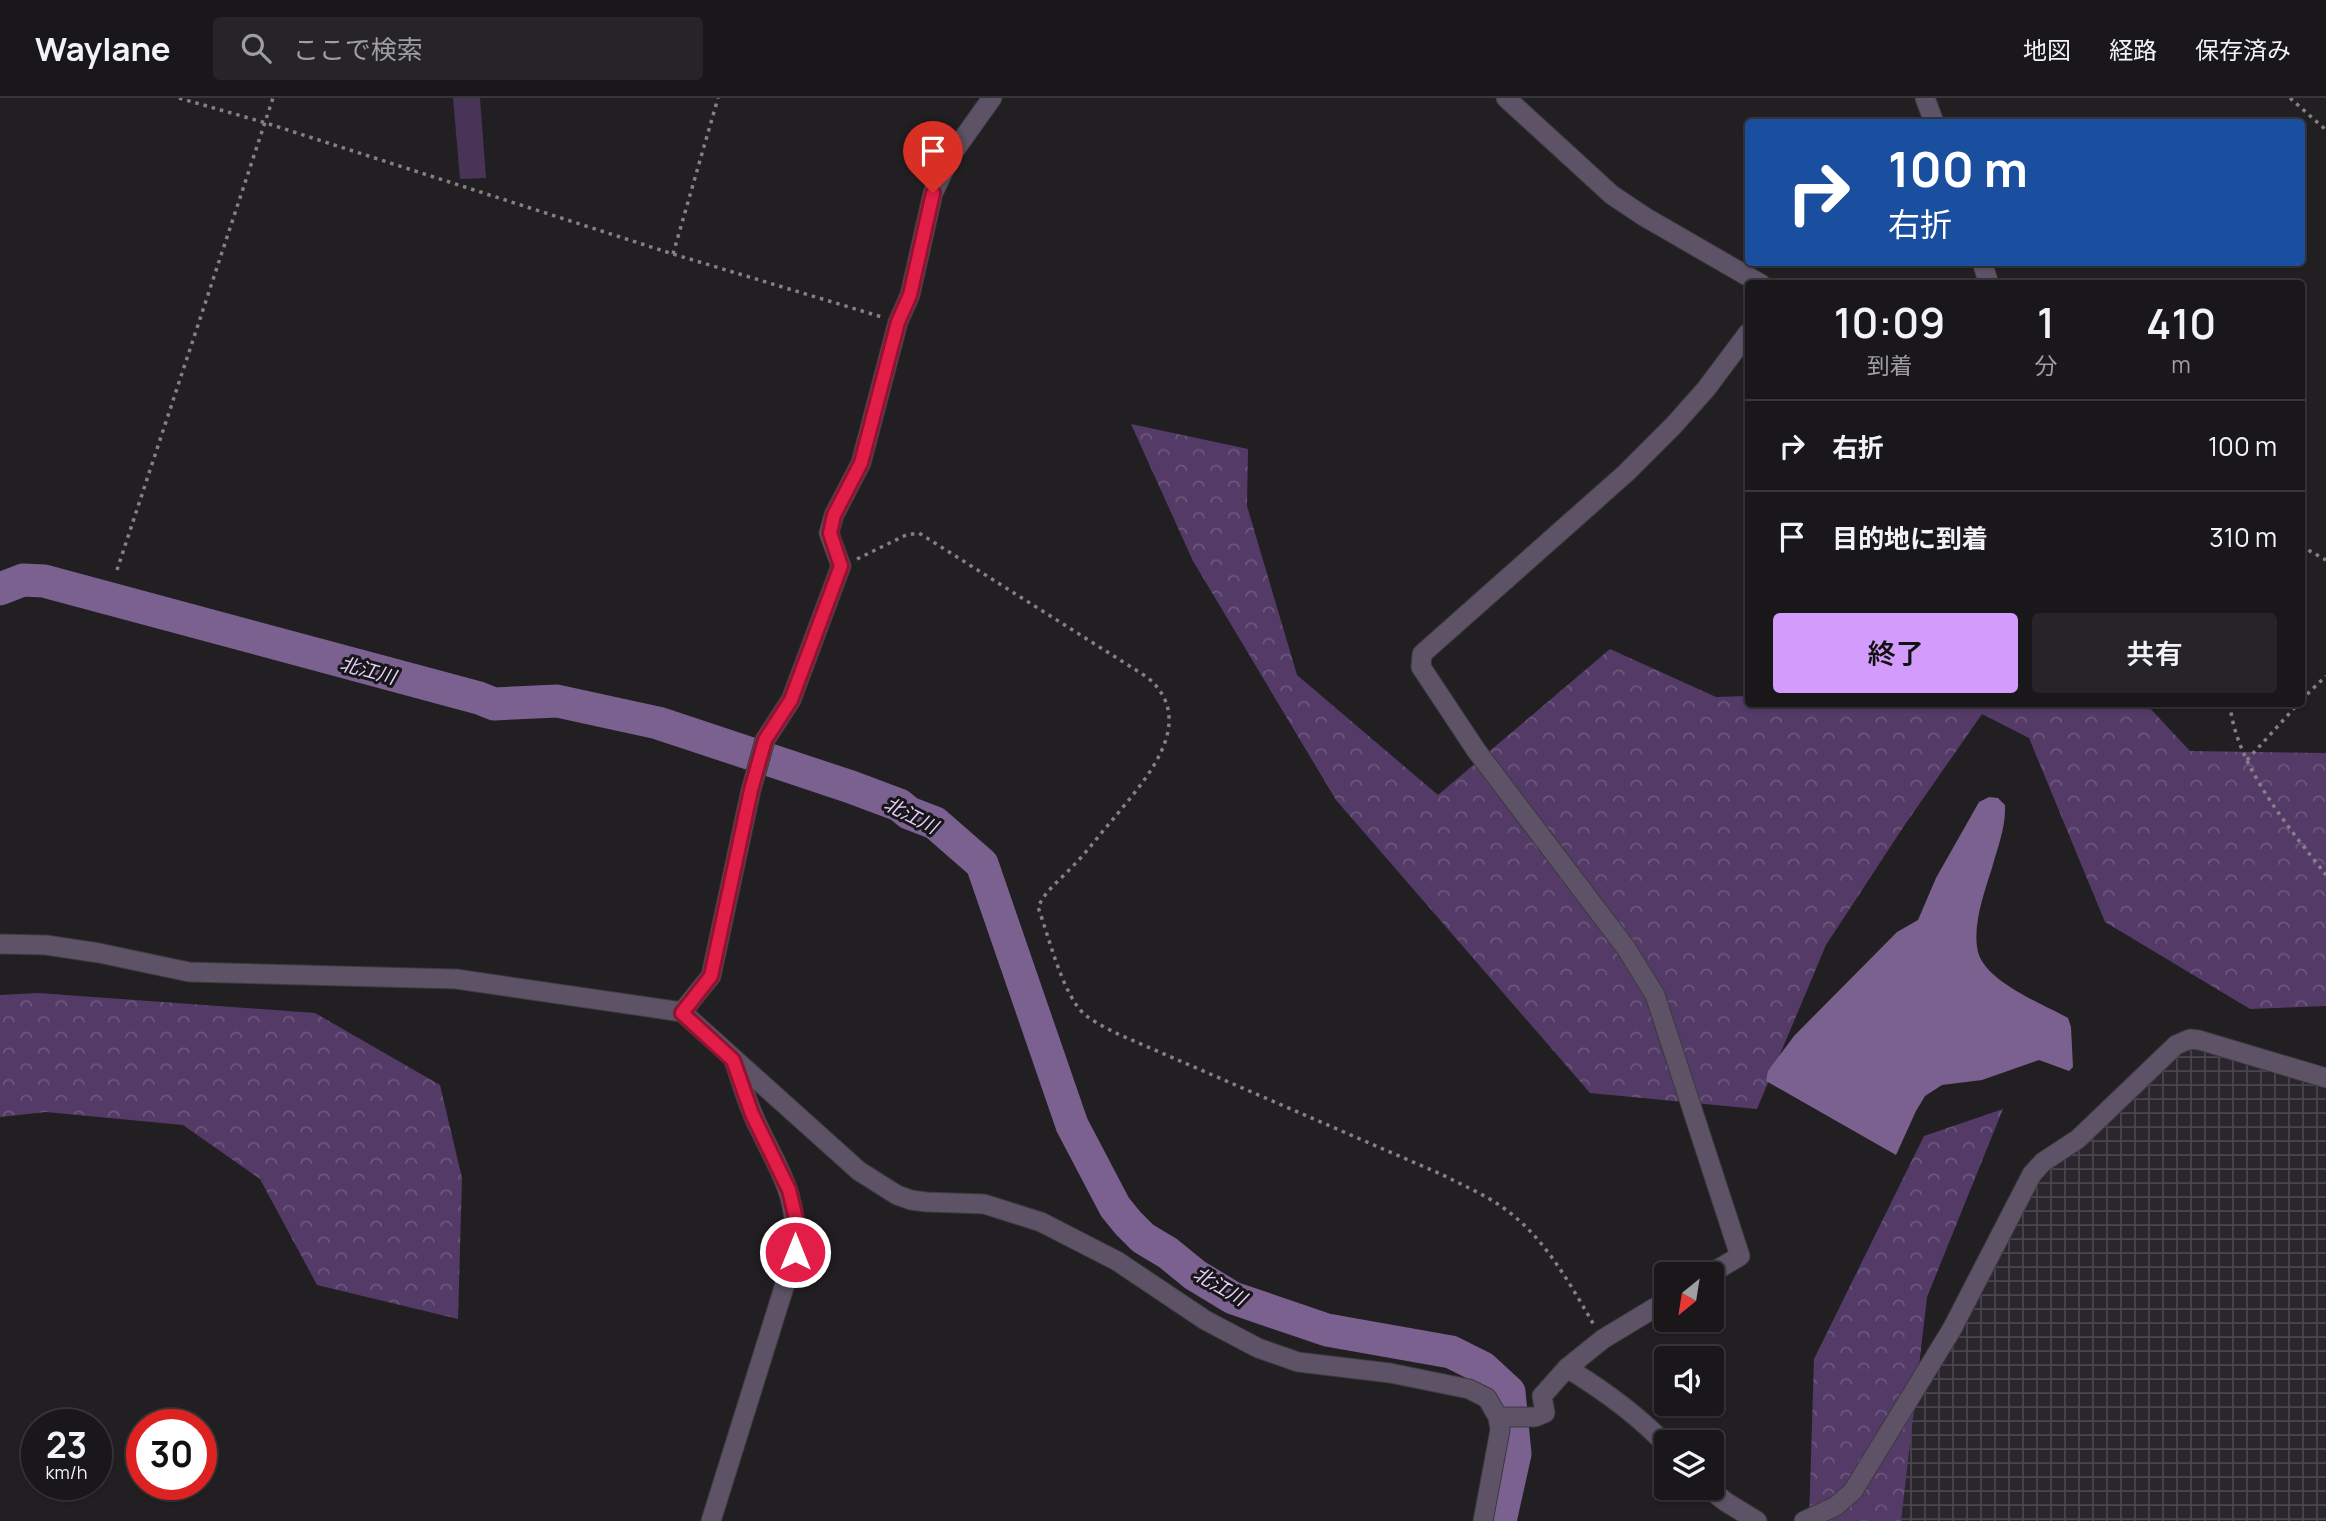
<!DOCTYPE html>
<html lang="ja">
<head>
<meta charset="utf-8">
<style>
  body { margin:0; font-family:Manrope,"Noto Sans JP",sans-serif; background:#262427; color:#f1f3f6; height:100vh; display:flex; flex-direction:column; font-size:26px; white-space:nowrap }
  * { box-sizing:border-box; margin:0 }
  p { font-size:23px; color:#9f9fa2 }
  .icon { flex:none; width:38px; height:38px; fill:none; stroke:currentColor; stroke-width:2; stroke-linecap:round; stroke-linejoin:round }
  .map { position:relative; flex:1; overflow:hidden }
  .details { position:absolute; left:1745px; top:182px; width:560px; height:427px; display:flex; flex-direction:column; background:#19171a; border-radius:7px; box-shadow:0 2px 5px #0004,0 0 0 2px #373639 }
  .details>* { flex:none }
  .hud { position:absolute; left:1745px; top:21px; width:560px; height:147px; border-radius:7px; box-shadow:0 2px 5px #0004,0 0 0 2px #373639; background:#1a4fa0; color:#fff; overflow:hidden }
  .needle { width:46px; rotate:210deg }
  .fabs { position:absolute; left:1654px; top:1164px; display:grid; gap:14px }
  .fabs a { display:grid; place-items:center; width:70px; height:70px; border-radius:7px; background:#19171a; box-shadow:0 2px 5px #0004,0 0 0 2px #373639; font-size:35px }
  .speed { position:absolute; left:21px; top:1311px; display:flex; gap:14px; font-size:35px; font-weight:700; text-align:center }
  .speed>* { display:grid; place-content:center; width:91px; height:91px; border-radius:50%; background:#19171a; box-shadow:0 2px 5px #0004,0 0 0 2px #373639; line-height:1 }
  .speed small { font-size:18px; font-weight:400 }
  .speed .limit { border:10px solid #d22; background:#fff; color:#111 }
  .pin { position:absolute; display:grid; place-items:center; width:60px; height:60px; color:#fff; margin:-72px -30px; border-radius:50% 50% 50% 0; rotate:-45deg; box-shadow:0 0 7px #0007 }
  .pin .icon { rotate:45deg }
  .me { position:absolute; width:77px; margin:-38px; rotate:0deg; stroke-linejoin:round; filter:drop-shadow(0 0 5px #0008) }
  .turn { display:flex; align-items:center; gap:24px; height:147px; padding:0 28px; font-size:32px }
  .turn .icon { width:91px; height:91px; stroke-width:2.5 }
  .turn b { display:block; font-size:49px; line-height:60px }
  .eta { display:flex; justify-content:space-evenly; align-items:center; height:119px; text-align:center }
  .eta b { font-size:42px; font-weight:600; line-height:49px }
  .action { display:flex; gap:14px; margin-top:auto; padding:14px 28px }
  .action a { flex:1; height:80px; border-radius:7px; background:#d39cfc; color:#111; font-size:28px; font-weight:600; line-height:80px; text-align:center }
  .action a+a { background:#262427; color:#f1f3f6 }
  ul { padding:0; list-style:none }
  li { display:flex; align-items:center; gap:21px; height:91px; padding:0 28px; border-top:2px solid #373639 }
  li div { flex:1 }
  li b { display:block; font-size:26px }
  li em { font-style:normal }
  header { display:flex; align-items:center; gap:42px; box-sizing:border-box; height:98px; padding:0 35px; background:#19171a; border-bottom:2px solid #373639 }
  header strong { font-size:33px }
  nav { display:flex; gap:38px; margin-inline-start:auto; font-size:24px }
  .search { width:490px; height:63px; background:#262427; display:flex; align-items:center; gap:18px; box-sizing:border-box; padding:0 24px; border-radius:7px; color:#9f9fa2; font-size:26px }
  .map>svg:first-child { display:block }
  .industrial { fill:url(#industrial-grid) }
  .grass { fill:#483457 }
  .forest { fill:url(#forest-crowns) }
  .water { fill:#7b618f }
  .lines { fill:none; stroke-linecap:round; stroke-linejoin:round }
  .river { stroke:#7b618f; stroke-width:33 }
  .minor-casing { stroke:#3c3a3d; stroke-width:21 }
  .path { stroke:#838184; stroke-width:3.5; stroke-dasharray:3.5 5; stroke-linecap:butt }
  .minor { stroke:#5d5266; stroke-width:19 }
  .route-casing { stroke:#92132f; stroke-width:18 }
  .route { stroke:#e11d48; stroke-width:12 }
  .labels { text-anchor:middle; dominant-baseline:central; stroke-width:6; stroke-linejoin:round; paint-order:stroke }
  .water-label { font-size:19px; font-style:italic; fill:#e8d0fb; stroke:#171619 }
</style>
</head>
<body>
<header>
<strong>Waylane</strong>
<div class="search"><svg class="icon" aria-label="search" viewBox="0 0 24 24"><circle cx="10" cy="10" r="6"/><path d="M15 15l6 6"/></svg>ここで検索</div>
<nav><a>地図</a><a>経路</a><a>保存済み</a></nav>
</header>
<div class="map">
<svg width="2326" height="1423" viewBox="0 0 2326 1423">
  <defs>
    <pattern id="industrial-grid" width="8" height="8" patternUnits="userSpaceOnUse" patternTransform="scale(1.75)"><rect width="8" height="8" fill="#2b262e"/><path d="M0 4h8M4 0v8" fill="none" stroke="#49454c"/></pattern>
    <pattern id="forest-crowns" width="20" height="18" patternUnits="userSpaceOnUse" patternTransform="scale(1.75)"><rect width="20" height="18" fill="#543b67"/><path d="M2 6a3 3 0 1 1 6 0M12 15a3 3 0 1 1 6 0" fill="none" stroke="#6c577c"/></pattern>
  </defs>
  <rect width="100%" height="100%" fill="#211f22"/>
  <polygon class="industrial" points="2183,943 2326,980 2326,1423 1866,1423 1917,1291 2027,1085"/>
  <polygon class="grass" points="453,0 480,0 486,80 460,81"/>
  <g class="forest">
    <polygon points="1131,326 1248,351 1247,408 1297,577 1438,697 1610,551 1716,599 1748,598 1748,606 2146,606 2190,653 2326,655 2326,908 2250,911 2105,824 2029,640 1982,616 1904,728 1826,847 1757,1011 1590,995 1336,702 1193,463"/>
    <polygon points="38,895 315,915 440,987 462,1080 458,1221 317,1187 260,1081 183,1027 46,1014 0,1019 0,897"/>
    <polygon points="2003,1011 1927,1199 1901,1423 1809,1423 1814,1261 1924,1038"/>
  </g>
  <path class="water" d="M1989 699 1998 700 2005 707C2006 729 1998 748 1992 770 1984 795 1972 828 1978 854 1986 884 2043 906 2068 920L2071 929 2073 969 2069 973 2039 962 1982 982 1942 987 1925 998 1916 1013 1896 1057 1766 983 1768 973 1794 938 1897 834 1918 822 1936 780 1979 704Z"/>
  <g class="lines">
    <polyline class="river" points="0,491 23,482 44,483 479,600 494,606 557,603 658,625 851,689 899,707 909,715 935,725 982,766 1072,1027 1115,1109 1128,1125 1143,1140 1168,1155 1195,1177 1233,1200 1327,1232 1451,1254 1483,1270 1509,1294 1515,1356 1500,1423"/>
    <g class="minor-casing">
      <g id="minor">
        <polyline points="1506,0 1612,97 1645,119 1761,186"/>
        <polyline points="1925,0 1934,24"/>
        <polyline points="1982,164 1989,186"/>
        <polyline points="0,846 46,847 99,855 189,874 456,881 682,914 859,1073 897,1097 911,1102 926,1104 984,1106 1041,1124 1117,1163 1205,1222 1258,1250 1298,1264 1390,1275 1469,1291 1487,1300 1498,1319 1500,1332 1483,1423"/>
        <polyline points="682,914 711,878 751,692 765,642 791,602 841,468 829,435 834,417 861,365 898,224 910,197 933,95 952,56 992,0"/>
        <polyline points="1710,1176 1740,1158 1655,897 1626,850 1476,652 1421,569 1422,556 1626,375 1674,327 1706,291 1748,235"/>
        <path d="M1567 1270C1603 1292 1637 1316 1666 1347"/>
        <polyline points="1498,1319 1535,1319 1545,1315 1542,1298 1567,1270 1603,1241 1666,1203"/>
        <polyline points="1708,1390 1726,1404 1757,1423"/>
        <path d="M711 1423 795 1154C797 1096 783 1080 759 1030 748 1009 742 985 734 963"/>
        <polyline points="1804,1423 1836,1408 1853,1393 1952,1231 2032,1076 2043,1064 2078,1041 2176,947 2190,941 2199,942 2326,980"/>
      </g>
    </g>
    <g class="path">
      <polyline points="179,0 266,25 673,156 882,219"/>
      <polyline points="2290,0 2326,32"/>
      <polyline points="673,156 718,0"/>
      <polyline points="2301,448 2326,462"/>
      <path d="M857 461 906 437 919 435 1147 579C1200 623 1145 682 1114 720 1100 736 1087 754 1072 769 1059 783 1046 792 1038 809 1049 839 1062 895 1084 916 1094 924 1106 930 1118 936L1443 1077C1464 1088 1486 1097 1505 1111 1545 1140 1570 1186 1594 1227"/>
      <polyline points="117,472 273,0"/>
      <polyline points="2301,602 2326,578"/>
      <path d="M2230 606C2235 666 2290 731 2326 777"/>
      <polyline points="2247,662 2298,606"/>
    </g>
    <use href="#minor" class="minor"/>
  </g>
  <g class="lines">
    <g class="route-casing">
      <polyline id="route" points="795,1154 796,1121 789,1092 752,1016 733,962 682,915 711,878 751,692 765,642 791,602 841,468 830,435 834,417 861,365 898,224 910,197 933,95"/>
    </g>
    <use href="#route" class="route"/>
  </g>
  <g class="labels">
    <g class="water-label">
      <text transform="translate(368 572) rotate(15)">北江川</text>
      <text transform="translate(911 717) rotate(27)">北江川</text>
      <text transform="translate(1220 1188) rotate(30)">北江川</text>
    </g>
  </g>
</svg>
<div class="fabs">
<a><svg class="needle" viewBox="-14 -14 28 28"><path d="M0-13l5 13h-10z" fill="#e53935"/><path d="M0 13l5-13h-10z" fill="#9f9fa2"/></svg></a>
<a><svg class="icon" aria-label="sound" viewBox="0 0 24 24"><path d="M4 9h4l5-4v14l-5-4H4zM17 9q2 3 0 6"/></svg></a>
<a><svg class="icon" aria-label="layers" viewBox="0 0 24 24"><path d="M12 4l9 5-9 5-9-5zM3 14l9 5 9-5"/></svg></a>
</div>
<div class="speed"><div>23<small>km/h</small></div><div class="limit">30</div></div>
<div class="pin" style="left:933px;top:95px;background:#d93025"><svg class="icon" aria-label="arrive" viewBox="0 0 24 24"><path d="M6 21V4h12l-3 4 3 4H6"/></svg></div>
<svg class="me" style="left:795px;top:1154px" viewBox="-20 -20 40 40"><circle r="17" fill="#e11d48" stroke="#fff" stroke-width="3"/><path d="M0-11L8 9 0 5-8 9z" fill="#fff"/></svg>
<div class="hud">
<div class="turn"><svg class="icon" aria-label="right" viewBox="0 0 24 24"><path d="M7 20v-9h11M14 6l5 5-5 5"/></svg><div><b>100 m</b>右折</div></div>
</div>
<section class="details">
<div class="eta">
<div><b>10:09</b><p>到着</p></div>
<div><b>1</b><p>分</p></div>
<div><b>410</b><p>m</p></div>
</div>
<ul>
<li><svg class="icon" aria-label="right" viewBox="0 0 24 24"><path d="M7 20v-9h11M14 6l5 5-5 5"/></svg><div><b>右折</b></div><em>100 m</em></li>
<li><svg class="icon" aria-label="arrive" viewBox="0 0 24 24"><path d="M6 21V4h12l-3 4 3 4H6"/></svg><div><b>目的地に到着</b></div><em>310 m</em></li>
</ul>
<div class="action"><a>終了</a><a>共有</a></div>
</section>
</div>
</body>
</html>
